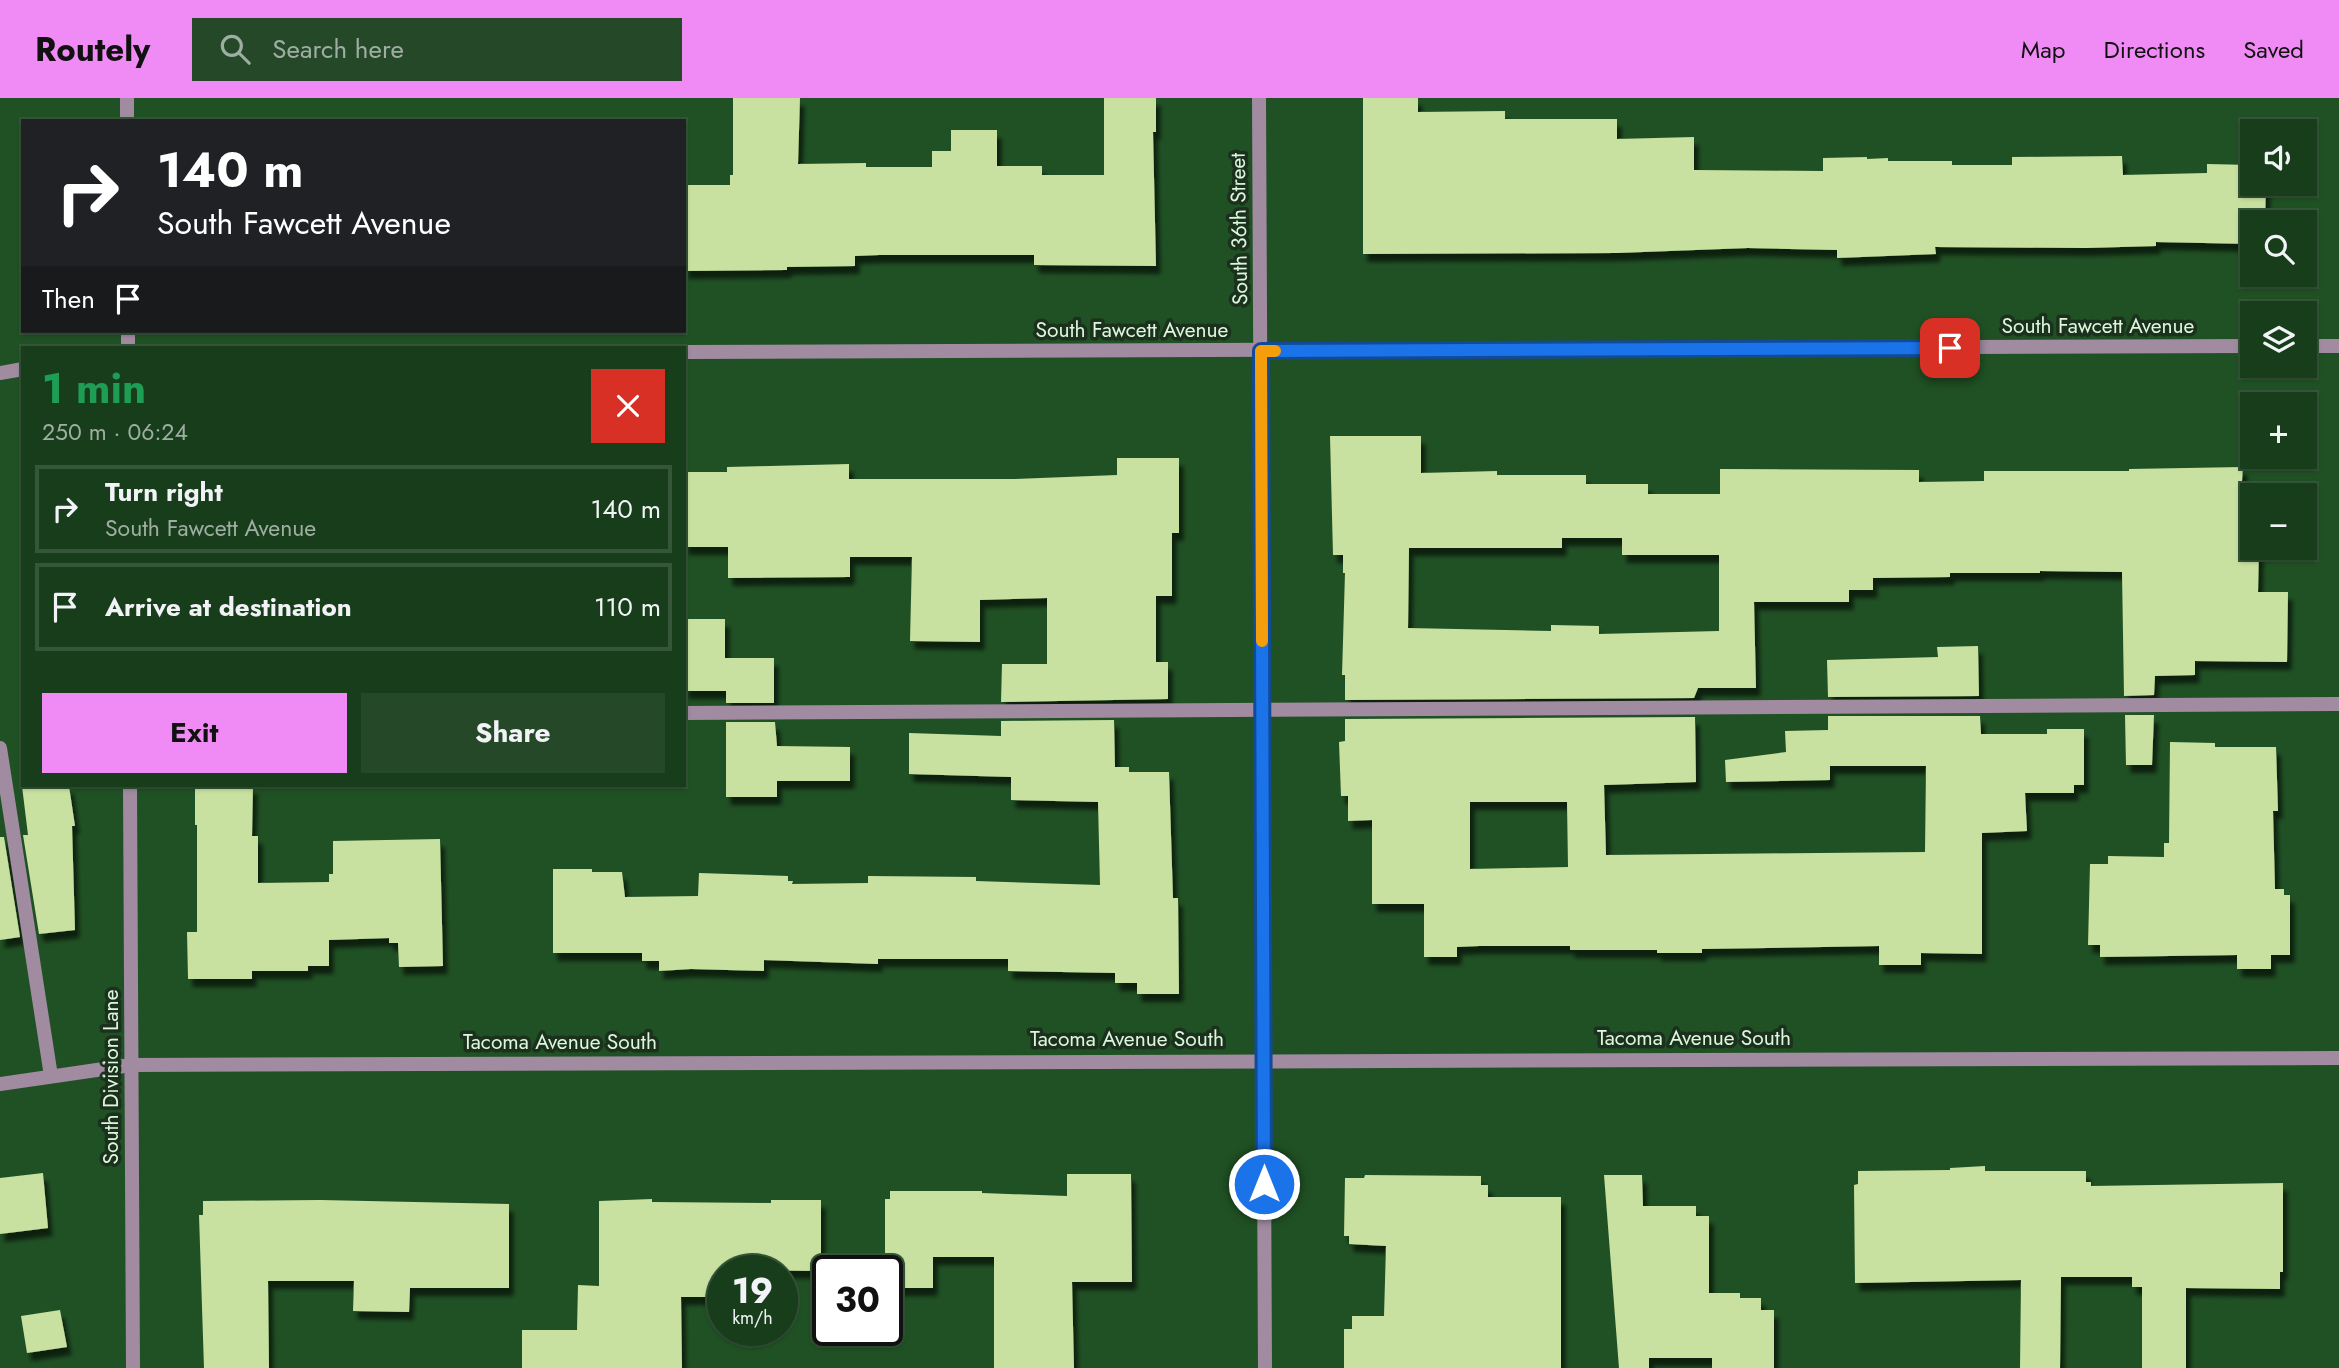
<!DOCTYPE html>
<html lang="en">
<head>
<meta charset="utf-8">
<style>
  body { margin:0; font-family:Jost,sans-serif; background:#254828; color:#f1f3f6; height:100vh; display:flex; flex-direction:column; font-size:26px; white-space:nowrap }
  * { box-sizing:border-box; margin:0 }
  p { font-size:23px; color:#9faea3 }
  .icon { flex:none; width:38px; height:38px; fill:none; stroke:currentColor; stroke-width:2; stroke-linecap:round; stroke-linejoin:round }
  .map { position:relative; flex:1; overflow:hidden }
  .details { position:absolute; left:21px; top:248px; width:665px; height:441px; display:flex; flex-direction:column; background:#183d1b; border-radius:0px; box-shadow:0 2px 5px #0004,0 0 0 2px #36563a }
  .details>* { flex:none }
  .banner { position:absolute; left:21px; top:21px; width:665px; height:214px; border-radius:0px; box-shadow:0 2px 5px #0004,0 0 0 2px #36563a; background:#202124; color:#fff; overflow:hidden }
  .fabs { position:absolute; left:2240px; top:21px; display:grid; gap:14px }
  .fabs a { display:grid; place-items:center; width:77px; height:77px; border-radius:0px; background:#183d1b; box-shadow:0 2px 5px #0004,0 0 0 2px #36563a; font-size:35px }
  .speed { position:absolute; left:707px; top:1157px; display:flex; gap:14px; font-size:35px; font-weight:700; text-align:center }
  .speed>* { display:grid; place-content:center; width:91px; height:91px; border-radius:50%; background:#183d1b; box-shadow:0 2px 5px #0004,0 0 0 2px #36563a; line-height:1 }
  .speed small { font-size:18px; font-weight:400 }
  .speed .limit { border:4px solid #111; border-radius:10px; background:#fff; color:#111 }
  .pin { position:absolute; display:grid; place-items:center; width:60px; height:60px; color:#fff; margin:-30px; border-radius:14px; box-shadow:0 4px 10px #0006 }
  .me { position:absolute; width:77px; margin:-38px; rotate:0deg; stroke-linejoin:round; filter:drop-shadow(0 0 5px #0008) }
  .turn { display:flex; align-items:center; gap:24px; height:147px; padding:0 21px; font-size:32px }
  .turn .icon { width:91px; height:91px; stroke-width:2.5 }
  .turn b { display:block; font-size:49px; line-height:60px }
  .then { display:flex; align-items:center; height:66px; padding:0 21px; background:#0003; gap:14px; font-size:26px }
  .round { display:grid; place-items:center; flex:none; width:74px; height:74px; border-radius:0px; background:#254828 }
  .summary { display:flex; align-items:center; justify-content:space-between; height:119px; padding:0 21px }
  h1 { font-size:42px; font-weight:700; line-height:52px; color:#1e9e55 }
  .cta { display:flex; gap:14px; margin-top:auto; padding:14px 21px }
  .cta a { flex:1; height:80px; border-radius:0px; background:#f08bf6; color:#111; font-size:28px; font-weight:700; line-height:80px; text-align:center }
  .cta a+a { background:#254828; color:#f1f3f6 }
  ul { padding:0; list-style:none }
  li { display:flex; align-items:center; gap:21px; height:88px; margin:0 14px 10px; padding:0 7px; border:4px solid #36563a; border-radius:0px }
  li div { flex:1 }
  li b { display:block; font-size:26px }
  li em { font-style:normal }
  header { display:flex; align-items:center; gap:42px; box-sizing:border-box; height:98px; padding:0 35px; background:#f08bf6; color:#111 }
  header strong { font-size:33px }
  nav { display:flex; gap:38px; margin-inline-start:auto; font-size:24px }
  .search { width:490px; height:63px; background:#254828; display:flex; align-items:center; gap:18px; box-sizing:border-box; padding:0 24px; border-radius:0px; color:#9faea3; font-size:26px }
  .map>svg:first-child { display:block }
  .building { fill:#c8e1a0; fill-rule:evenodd; filter:url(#shadow) }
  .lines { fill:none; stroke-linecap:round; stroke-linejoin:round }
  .service { stroke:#a08ba1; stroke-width:14 }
  .minor { stroke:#a08ba1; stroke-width:14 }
  .route-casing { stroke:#114b97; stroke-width:18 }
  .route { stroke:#1a73e8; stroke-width:12 }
  .slow { stroke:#f59e0b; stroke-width:12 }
  .labels { text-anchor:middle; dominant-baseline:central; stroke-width:7; stroke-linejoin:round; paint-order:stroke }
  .street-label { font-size:21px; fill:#ddf7dd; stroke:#1c311d }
</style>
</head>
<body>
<header>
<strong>Routely</strong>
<div class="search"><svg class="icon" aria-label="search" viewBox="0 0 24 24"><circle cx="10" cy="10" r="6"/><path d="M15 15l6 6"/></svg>Search here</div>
<nav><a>Map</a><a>Directions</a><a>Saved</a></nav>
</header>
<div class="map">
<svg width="2339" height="1270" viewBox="0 0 2339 1270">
  <defs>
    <filter id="shadow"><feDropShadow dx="4.5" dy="8" stdDeviation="2" flood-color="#0009"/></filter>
  </defs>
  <rect width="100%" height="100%" fill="#205124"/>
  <g class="building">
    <polygon points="733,0 800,0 798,66 866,65 866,69 932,69 932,53 951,53 951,32 997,32 997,68 1042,68 1042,77 1104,77 1104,0 1156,0 1156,34 1153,34 1156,168 1034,167 1034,157 879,157 855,158 855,168 787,169 787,172 684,173 684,87 730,87 730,77 733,77"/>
    <polygon points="1363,0 1418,0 1418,14 1505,13 1505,21 1617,21 1617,41 1694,39 1694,72 1823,73 1823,60 1867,59 1867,61 1888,60 1888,63 1952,63 1952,67 2012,67 2012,59 2122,58 2123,77 2207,75 2207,66 2252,67 2252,86 2266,86 2265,124 2252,124 2252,146 2156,144 2156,148 2086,150 1935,149 1936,156 1837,160 1837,152 1748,150 1617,155 1363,156"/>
    <path d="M1330 338H1421V375L1497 373V377H1586V386H1648V396H1720V371L1919 372V384L1984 383V373H2129V371L2243 369 2242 383H2261V397H2252V450H2259L2258 494H2288L2287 564 2195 563V577L2155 578 2154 597 2124 598 2122 474 2040 473V475H1950V479L1873 480V492H1849V504H1754L1756 590H1698L1694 600 1345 602V577H1342L1345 475H1343V457H1333ZM1562 440H1622V457H1719V533L1599 536V528L1551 527V533L1408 530 1409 450H1562Z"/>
    <polygon points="1117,360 1179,360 1179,435 1172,435 1172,498 1156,498 1156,564 1168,564 1168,601 1001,604 1002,566 1047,566 1047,500 980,502 980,544 910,543 912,459 850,459 850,479 728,480 728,449 684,449 684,374 727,374 727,369 849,366 849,381 1015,381 1117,377"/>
    <polygon points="684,521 725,521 725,560 774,560 774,605 726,605 726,593 684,593"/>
    <polygon points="1978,548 1979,598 1828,599 1827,562 1938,559 1937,549"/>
    <polygon points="2125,617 2154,617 2152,667 2126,667"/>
    <path d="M1828 618H1980L1981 636H2047V631H2084V687H2074V695H2025L2027 733 1982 735V856L1921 855V867H1879V848L1702 851V855H1657V852H1570V848H1479L1457 849V859H1424V806H1372V722L1348 723V698H1341L1339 644 1345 643V621L1695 619 1696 684 1604 687 1606 757 1925 754 1926 668H1830V682L1726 684 1725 662 1786 654 1785 633 1828 632ZM1470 704H1567L1568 769 1470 771Z"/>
    <polygon points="1114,622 1115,669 1129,669 1129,674 1169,674 1173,800 1178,800 1179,896 1137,896 1137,885 1115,885 1115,875 1008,873 1008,861 878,861 878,866 764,862 764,873 691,871 659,873 659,863 642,863 642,855 553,855 553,771 592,771 592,774 622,774 625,799 698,798 699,775 788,778 788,783 793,783 792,786 868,785 868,778 976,779 976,783 1100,787 1098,704 1011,702 1011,679 909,676 909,635 1001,638 1001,623"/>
    <polygon points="726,624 775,624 777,648 850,649 850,683 777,683 777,699 726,699"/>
    <polygon points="2170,644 2215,645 2215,649 2276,649 2278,713 2273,713 2275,791 2284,791 2284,797 2290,797 2290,857 2271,857 2271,871 2237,871 2237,857 2100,859 2100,847 2088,847 2090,766 2108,766 2108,758 2164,759 2164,745 2169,745"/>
    <polygon points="22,688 69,688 75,728 72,728 75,832 39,836 23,737 28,737"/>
    <polygon points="195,688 253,688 252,738 258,738 258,785 329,784 329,776 333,776 333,743 440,741 443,868 399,869 398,845 389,845 389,840 329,842 329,868 308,868 308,873 252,873 252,881 188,881 187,834 197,834 197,727 195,727"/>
    <polygon points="0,739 4,739 20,839 0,842"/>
    <polygon points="1985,1068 1985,1073 2086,1073 2086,1084 2091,1084 2091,1088 2283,1085 2283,1174 2280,1174 2280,1191 2186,1190 2186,1270 2142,1270 2142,1189 2132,1189 2132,1179 2061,1179 2060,1270 2020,1270 2021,1182 1855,1185 1854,1087 1858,1086 1858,1073 1950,1072 1950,1070"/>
    <polygon points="43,1075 48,1130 0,1136 0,1080"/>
    <polygon points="1067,1076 1131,1076 1132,1184 1072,1184 1074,1270 994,1270 994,1159 933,1159 933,1190 889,1190 888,1159 885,1159 885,1101 890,1101 890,1093 982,1093 982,1095 1067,1098"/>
    <polygon points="1365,1077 1481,1078 1481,1087 1488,1087 1488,1099 1561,1099 1561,1270 1344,1270 1344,1231 1352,1231 1352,1218 1384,1218 1386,1148 1349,1146 1349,1138 1344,1138 1345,1080 1364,1080"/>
    <polygon points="1604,1077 1642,1077 1643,1108 1696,1108 1696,1118 1709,1118 1709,1195 1740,1195 1740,1200 1761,1200 1761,1212 1774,1212 1774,1270 1712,1270 1712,1260 1649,1260 1649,1270 1619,1270"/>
    <polygon points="652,1101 652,1104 771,1105 771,1102 821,1102 821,1173 723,1172 723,1199 681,1199 682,1270 522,1270 522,1232 577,1232 578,1187 599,1188 599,1103"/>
    <polygon points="320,1102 509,1106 509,1190 410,1190 409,1214 353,1213 354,1183 268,1183 269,1270 204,1270 199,1117 203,1117 203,1103"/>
    <polygon points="60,1212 67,1249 27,1255 21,1218"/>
  </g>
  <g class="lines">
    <g class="service">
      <polyline points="684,615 2339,606"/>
      <polyline points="0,650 51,978"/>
    </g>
    <g class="minor">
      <polyline points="127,0 127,23"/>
      <polyline points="1259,0 1265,1270"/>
      <polyline points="128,233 128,250"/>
      <polyline points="2305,248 2339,248"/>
      <polyline points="684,254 2252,248"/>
      <polyline points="0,275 23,271"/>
      <polyline points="130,688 133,1270"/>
      <polyline points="0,986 131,967 2339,960"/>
    </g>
  </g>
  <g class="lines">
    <g class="route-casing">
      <polyline id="route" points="1264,1086 1261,253 1950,250"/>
    </g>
    <use href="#route" class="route"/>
    <polyline class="slow" points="1262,543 1261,253 1275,253"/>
  </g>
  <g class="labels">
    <g class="street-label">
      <text transform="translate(1239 131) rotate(-91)">South 36th Street</text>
      <text x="2098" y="228">South Fawcett Avenue</text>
      <text x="1132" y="232">South Fawcett Avenue</text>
      <text x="1694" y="940">Tacoma Avenue South</text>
      <text x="1127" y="941">Tacoma Avenue South</text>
      <text x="560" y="944">Tacoma Avenue South</text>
      <text transform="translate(111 979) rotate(-90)">South Division Lane</text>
    </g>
  </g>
</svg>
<div class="fabs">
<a><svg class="icon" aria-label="sound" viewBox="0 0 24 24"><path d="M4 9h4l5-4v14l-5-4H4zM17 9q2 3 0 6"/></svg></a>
<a><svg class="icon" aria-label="search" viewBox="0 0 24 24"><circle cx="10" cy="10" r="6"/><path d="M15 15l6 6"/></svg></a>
<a><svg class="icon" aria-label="layers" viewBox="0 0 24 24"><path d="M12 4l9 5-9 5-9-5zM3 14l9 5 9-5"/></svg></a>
<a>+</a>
<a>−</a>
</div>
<div class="speed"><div>19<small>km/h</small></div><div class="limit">30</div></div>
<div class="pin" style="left:1950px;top:250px;background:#d93025"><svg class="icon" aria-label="arrive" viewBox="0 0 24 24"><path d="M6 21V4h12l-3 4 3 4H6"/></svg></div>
<svg class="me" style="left:1264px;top:1086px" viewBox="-20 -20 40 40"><circle r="17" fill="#1a73e8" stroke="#fff" stroke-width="3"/><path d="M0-11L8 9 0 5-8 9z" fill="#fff"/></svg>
<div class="banner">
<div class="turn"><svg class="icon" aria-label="right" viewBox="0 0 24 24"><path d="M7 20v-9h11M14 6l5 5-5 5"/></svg><div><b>140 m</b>South Fawcett Avenue</div></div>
<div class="then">Then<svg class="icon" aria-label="arrive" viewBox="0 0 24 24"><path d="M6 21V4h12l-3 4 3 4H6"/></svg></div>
</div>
<section class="details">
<div class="summary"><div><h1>1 min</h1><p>250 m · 06:24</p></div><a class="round" style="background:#d93025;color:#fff"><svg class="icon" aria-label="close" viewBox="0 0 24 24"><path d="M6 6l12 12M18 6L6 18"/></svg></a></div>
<ul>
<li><svg class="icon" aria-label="right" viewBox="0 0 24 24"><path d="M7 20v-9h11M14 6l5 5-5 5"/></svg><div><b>Turn right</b><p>South Fawcett Avenue</p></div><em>140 m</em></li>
<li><svg class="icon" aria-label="arrive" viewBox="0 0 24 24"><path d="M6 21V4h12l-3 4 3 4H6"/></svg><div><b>Arrive at destination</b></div><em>110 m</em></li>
</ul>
<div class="cta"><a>Exit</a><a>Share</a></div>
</section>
</div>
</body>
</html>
